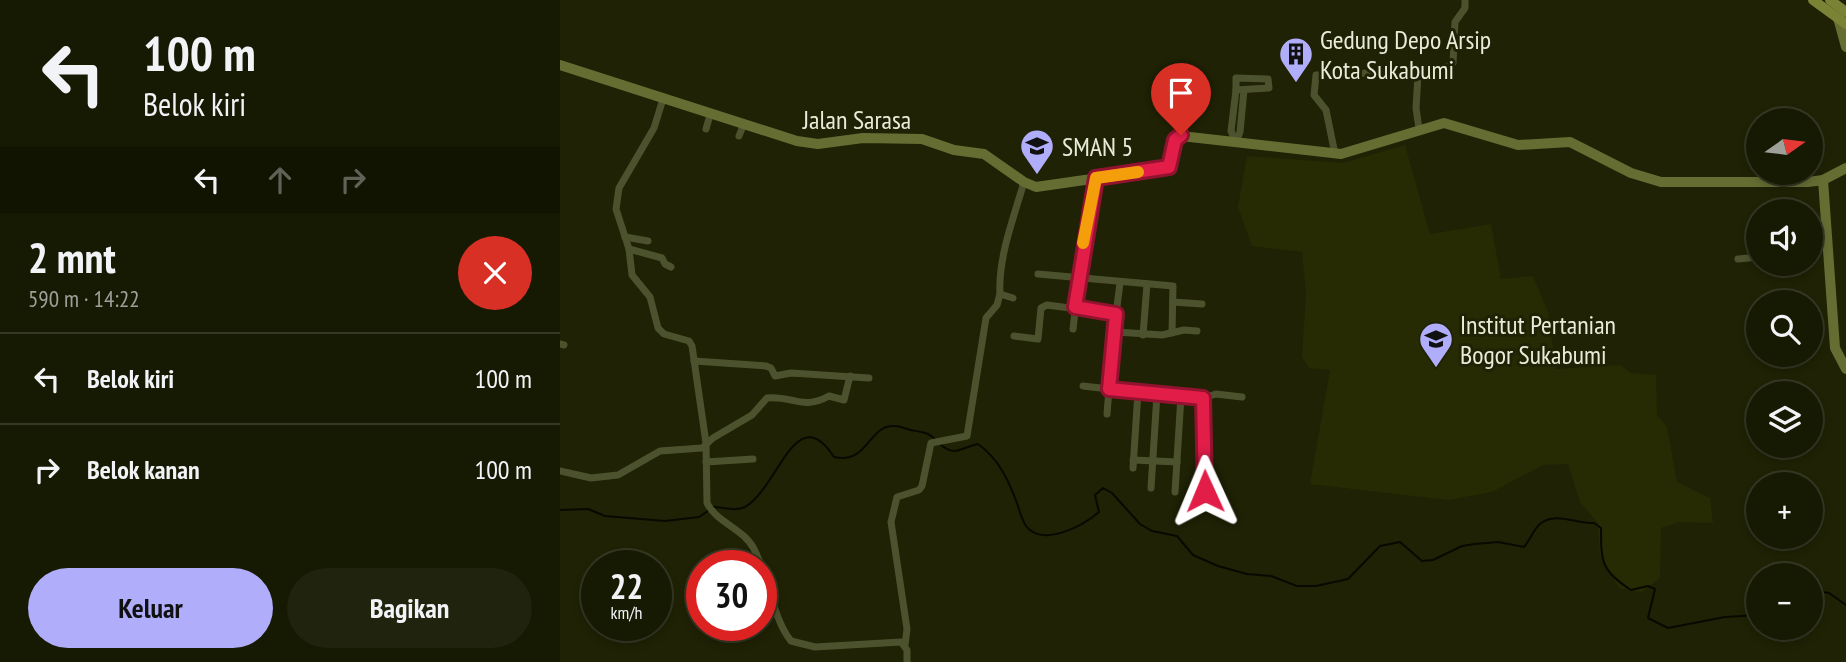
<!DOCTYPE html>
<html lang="id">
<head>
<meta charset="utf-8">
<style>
  body { margin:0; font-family:"PT Sans Narrow",sans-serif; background:#20230d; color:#f1f3f6; height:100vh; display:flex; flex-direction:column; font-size:26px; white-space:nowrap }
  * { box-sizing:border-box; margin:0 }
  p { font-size:23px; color:#9ea19a }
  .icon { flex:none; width:38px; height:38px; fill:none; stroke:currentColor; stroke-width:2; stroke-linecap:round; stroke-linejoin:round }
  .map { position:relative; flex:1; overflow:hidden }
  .sheet { display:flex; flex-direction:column; background:#171a03; width:560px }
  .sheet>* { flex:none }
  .banner { background:#171a03; color:#f1f3f6; overflow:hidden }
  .needle { width:46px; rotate:76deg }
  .controls { position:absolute; left:1186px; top:108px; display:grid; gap:14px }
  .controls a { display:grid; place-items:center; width:77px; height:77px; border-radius:50%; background:#171a03; box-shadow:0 4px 10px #0003,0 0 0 2px #363825; font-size:35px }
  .speed { position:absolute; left:21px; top:550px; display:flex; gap:14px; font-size:35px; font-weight:700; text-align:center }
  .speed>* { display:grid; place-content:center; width:91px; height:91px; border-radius:50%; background:#171a03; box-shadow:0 4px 10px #0003,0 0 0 2px #363825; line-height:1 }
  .speed small { font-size:18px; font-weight:400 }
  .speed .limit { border:10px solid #d22; background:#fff; color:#111 }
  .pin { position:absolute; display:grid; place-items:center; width:60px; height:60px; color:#fff; margin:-72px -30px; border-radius:50% 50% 50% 0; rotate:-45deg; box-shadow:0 0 7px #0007 }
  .pin .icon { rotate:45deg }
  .me { position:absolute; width:77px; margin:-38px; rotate:359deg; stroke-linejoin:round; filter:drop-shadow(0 0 5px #0008) }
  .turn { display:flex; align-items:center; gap:24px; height:147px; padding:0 28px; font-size:32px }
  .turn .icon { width:91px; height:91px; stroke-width:2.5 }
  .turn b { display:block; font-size:49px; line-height:60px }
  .lanes { display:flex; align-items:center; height:66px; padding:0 28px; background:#0003; justify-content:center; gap:35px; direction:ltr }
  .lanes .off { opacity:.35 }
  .round { display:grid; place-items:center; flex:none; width:74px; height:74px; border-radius:37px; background:#20230d }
  .headline { display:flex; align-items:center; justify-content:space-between; height:119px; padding:0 28px }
  h1 { font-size:42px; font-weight:700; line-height:52px }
  .cta { display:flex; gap:14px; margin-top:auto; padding:14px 28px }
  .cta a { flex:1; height:80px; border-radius:42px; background:#b0adfa; color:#111; font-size:28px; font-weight:700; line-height:80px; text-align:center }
  .cta a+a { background:#20230d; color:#f1f3f6 }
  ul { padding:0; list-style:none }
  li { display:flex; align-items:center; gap:21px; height:91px; padding:0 28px; border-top:2px solid #363825 }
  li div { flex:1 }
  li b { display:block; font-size:26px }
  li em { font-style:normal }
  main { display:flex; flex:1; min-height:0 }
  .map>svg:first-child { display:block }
  .built { fill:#272b03 }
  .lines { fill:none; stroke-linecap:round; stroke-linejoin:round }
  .stream { stroke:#080a00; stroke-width:2 }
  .street { stroke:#4d522e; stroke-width:7 }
  .secondary { stroke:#666d33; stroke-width:10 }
  .primary { stroke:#7a8335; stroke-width:10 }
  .route-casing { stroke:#92132f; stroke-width:18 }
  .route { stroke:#e11d48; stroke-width:12 }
  .slow { stroke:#f59e0b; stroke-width:12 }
  .labels { text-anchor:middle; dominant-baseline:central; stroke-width:6; stroke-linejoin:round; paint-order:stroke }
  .poi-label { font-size:26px; fill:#e8ecd9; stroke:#1f2204; text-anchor:start }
  .street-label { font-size:26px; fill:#e8ecd9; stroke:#1f2204 }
</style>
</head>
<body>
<main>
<section class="sheet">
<div class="banner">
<div class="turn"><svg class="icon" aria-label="left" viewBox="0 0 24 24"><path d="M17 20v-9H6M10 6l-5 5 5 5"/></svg><div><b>100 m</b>Belok kiri</div></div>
<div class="lanes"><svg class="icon" aria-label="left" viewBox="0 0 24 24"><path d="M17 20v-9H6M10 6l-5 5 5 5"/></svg><svg class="icon off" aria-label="ahead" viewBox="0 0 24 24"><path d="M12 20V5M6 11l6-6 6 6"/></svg><svg class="icon off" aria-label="right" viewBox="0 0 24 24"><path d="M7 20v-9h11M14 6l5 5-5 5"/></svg></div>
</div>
<div class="headline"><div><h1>2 mnt</h1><p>590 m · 14:22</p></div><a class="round" style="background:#d93025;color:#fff"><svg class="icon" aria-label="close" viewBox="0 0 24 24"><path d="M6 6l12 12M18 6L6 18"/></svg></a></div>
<ul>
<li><svg class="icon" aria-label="left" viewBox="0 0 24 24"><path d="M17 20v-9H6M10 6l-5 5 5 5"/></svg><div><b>Belok kiri</b></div><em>100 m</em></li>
<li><svg class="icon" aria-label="right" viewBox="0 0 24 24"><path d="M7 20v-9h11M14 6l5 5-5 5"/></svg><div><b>Belok kanan</b></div><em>100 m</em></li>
</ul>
<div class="cta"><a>Keluar</a><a>Bagikan</a></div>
</section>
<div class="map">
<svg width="1286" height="662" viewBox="0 0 1286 662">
  <rect width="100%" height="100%" fill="#1f2204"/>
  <polygon class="built" points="845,145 870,234 931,224 941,279 973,276 988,312 996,369 1060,365 1071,373 1096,375 1097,415 1107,427 1117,482 1150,498 1153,523 1119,522 1101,528 1100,578 1082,592 1059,588 1040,555 1038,523 1020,502 1008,464 983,465 932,492 888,500 750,484 770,370 749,368 742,357 746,294 742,252 692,246 678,207 687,156 783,163"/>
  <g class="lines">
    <g class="stream">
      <path d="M380 444C396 458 401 447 418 444 439 459 449 481 458 506 460 513 462 520 466 526 483 548 524 525 539 512L535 495 543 488 552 493 580 524 592 531 617 536 633 555 658 566 687 574 711 576 737 586H756L788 579 820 546 840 542 862 561 873 560 902 546 915 544 938 542 964 547C970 540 973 530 980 524 995 511 1017 524 1034 523L1041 528C1041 561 1041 571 1071 590L1088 586 1095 589 1088 618 1108 628 1165 617 1199 615"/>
      <path d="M153 507C163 507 175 512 185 507 219 487 236 398 274 457 309 465 308 424 335 426 340 426 346 429 351 430 361 432 369 432 376 440"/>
      <polyline points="0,510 28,509 45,516 105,521 139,517 148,511"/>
      <polyline points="1251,590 1269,593 1286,605"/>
    </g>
    <g class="street">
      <polygon points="676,78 708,79 709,88 676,90"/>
      <path d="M103 99 94 128 59 188 56 209 69 249 72 275 90 297 98 328 104 334 129 341 132 346 146 443 147 503C157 523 183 528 194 549 209 577 212 617 231 641L255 647 341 642 347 650V662"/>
      <polyline points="146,129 150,115"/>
      <polyline points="859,129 856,108 858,75 882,70 893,63 895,22 905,8 905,0"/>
      <polyline points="179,136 183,126"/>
      <polyline points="676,142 671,131 676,90"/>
      <polyline points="676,142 680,132 684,90"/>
      <polyline points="775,154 766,110 754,95 756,75 810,73"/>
      <polyline points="1251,231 1267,229"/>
      <polyline points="65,237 88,241"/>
      <polyline points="69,249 102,258 105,264 111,267"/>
      <polyline points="1178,259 1199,257"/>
      <polyline points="478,274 613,286 612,333"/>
      <path d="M453 298 440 294C438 257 454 217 464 182"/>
      <polyline points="613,302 642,304"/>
      <polyline points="556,314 560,283"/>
      <polyline points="513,329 522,251 535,178"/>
      <polyline points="556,332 602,335 624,330 637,331"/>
      <polyline points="583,335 587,284"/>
      <polyline points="454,336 478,339 481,308 487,305 556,314 549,389 643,398 656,394 682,397"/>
      <polyline points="0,344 4,345"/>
      <polyline points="134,361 206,366 211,368 215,376 231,373 309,378"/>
      <polyline points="523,386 549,389 547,414"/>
      <polyline points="643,398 644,491"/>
      <polyline points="573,460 617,462"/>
      <polyline points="146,462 193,459"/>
      <polyline points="573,468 578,392"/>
      <path d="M0 471 31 478 58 475 100 451 142 448 153 438 192 415 207 398C232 395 242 411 269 396L284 400 290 376"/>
      <polyline points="591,488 597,394"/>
      <polyline points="615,492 621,396"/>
      <polyline points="345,645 347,629 331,522 337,497 359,490 362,486 371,443 407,436 426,318 437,305 440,294"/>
    </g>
    <g class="secondary">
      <polyline points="1278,18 1286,47"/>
      <polyline points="0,65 237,141 258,144 303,138 362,139 394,150 424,154 464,182 476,187 608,168 615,140 621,136 781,154 884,123 958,145 1010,142 1071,173 1101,182 1248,182 1263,180 1286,168"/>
      <polyline points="1263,180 1275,348 1286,369"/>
    </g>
    <g class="primary">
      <polyline points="1253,0 1286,24"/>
      <polyline points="1270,0 1286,12"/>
    </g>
  </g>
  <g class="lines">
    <g class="route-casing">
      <polyline id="route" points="621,135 615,140 609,167 536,178 515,307 556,314 549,389 643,398 645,491"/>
    </g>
    <use href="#route" class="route"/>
    <polyline class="slow" points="523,243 536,178 578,172"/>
  </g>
  <defs>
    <g id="building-pin" transform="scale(1.75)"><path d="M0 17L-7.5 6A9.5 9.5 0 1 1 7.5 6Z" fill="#b0adfa" stroke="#1f2204"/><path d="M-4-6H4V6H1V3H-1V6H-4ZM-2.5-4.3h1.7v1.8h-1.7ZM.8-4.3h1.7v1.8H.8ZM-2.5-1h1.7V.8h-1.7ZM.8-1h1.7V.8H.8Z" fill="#111"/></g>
    <g id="school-pin" transform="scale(1.75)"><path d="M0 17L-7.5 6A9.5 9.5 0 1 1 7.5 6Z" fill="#b0adfa" stroke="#1f2204"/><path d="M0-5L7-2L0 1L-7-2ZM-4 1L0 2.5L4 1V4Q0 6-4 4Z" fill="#111"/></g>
    <g id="university-pin" transform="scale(1.75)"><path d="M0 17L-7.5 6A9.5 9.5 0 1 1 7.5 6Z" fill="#b0adfa" stroke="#1f2204"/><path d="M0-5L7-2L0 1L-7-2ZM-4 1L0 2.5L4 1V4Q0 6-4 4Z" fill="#111"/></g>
  </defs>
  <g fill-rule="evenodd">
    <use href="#building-pin" x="736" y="54"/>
    <use href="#school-pin" x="477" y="146"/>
    <use href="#university-pin" x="876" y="339"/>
  </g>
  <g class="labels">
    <g class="poi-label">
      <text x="760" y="39">Gedung Depo Arsip<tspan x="760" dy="30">Kota Sukabumi</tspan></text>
      <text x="502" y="146">SMAN 5</text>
      <text x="900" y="324">Institut Pertanian<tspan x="900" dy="30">Bogor Sukabumi</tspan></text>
    </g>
    <g class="street-label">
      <text x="297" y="119">Jalan Sarasa</text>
    </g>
  </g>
</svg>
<div class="controls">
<a><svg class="needle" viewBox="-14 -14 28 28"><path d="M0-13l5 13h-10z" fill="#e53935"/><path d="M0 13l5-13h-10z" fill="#9ea19a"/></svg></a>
<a><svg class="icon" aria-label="sound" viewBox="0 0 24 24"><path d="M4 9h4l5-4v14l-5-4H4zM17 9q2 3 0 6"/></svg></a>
<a><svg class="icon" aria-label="search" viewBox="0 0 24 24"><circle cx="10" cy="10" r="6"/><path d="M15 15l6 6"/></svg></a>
<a><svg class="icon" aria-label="layers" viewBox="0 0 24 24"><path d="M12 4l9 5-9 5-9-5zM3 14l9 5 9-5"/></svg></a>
<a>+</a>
<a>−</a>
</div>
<div class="speed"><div>22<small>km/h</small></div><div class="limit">30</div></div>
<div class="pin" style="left:621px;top:135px;background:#d93025"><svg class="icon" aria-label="arrive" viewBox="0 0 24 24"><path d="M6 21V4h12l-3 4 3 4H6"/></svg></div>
<svg class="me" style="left:645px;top:491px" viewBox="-20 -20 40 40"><path d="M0-17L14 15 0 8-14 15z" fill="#e11d48" stroke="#fff" stroke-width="4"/></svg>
</div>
</main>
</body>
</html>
